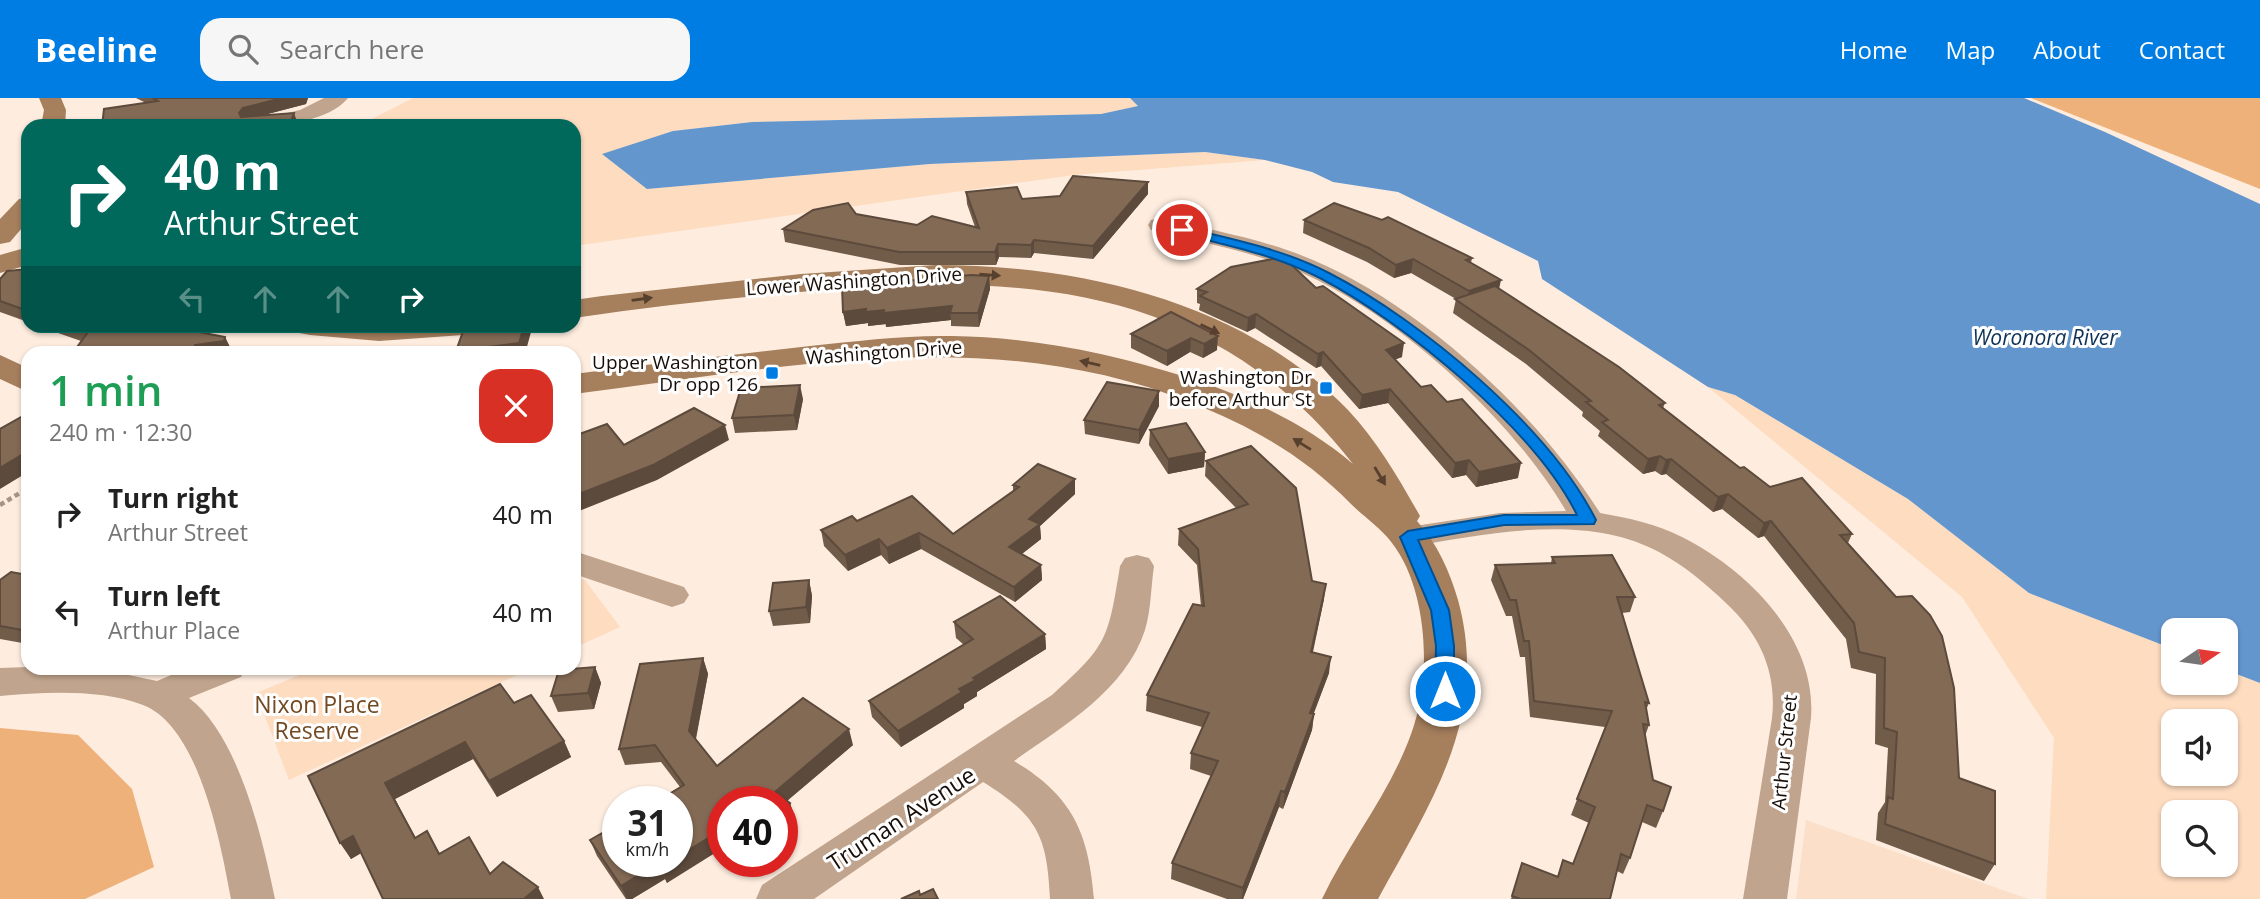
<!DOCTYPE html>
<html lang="en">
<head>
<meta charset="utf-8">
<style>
  body { margin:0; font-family:"Open Sans",sans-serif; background:#f6f6f6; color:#222; height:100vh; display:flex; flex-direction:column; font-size:26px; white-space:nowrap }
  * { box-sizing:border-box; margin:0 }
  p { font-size:23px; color:#767676 }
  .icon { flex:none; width:38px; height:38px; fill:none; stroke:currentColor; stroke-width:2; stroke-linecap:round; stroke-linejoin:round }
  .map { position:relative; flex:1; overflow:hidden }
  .drawer { position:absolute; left:21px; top:248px; width:560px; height:329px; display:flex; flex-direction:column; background:#fff; border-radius:21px; box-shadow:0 2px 5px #0004 }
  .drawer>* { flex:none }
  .hud { position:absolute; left:21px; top:21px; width:560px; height:214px; border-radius:21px; box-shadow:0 2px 5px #0004; background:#00695c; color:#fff; overflow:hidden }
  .needle { width:46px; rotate:77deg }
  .controls { position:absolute; left:2161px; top:520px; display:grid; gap:14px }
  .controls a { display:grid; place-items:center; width:77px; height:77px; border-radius:14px; background:#fff; box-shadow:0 2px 5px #0004; font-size:35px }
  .speed { position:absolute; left:602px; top:688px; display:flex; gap:14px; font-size:35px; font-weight:700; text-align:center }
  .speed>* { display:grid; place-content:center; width:91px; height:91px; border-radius:50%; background:#fff; box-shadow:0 2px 5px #0004; line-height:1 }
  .speed small { font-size:18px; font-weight:400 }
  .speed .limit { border:10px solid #d22; background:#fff; color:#111 }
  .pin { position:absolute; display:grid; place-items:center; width:60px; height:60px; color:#fff; margin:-30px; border:4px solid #fff; border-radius:50%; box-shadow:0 2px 7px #0007 }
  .me { position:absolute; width:77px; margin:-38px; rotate:0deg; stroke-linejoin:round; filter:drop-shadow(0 0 5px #0008) }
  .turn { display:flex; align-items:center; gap:24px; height:147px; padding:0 28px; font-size:32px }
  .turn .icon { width:91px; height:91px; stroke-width:2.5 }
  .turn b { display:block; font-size:49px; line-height:60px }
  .lanes { display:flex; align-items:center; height:66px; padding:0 28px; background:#0003; justify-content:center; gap:35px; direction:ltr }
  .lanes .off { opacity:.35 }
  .round { display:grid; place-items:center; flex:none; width:74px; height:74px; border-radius:21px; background:#f6f6f6 }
  .headline { display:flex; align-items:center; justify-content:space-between; height:119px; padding:0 28px }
  h1 { font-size:42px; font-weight:600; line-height:52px; color:#1e9e55 }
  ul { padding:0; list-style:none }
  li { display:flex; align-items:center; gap:21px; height:98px; padding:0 28px }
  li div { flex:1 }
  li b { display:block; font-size:26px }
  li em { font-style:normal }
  header { display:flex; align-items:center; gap:42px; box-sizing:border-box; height:98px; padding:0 35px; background:#007de3; color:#fff }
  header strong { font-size:33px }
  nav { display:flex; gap:38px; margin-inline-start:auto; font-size:24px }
  .search { width:490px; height:63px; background:#f6f6f6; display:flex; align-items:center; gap:18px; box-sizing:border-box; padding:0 24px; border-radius:21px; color:#767676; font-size:26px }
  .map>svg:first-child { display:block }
  .built { fill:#fbdfc8 }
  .green { fill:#fddcc0; fill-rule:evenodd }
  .forest { fill:#efb17a }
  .water { fill:#6496ce }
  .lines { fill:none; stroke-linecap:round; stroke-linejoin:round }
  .path { stroke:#a29489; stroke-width:4.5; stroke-dasharray:5 3.5; stroke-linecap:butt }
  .street { fill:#c0a48d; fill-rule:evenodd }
  .secondary { fill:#a67f5d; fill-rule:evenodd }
  .wall { fill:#715b49 }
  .shaded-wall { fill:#5c4a3c }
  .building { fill:#836a55; stroke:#5c4a3c; stroke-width:2 }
  .oneway { fill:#57402d }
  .route { fill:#007de3; stroke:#005194; stroke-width:2 }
  .poi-dot { fill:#007de3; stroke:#fefefe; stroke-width:2.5 }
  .labels { text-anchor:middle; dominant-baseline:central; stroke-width:6; stroke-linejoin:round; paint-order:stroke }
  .street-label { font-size:19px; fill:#160d06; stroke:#fefefe }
  .poi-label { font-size:19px; fill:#160d06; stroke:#fefefe; text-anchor:end }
  .water-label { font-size:21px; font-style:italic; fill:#0e3257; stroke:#fefefe }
  .near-park-label { font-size:23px; fill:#724921; stroke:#fefefe }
  .near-street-label { font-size:23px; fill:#160d06; stroke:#fefefe }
</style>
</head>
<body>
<header>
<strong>Beeline</strong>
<div class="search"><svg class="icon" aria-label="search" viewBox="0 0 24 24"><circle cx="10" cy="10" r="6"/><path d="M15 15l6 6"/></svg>Search here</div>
<nav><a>Home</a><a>Map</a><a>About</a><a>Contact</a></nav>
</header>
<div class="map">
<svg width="2260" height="801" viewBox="0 0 2260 801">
  <rect width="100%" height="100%" fill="#feeddf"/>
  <polygon class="built" points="1806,722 2028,801 1796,801"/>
  <g class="green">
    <polygon points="413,0 1130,0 1139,8 1101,16 752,24 673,33 647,91 930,66 1205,54 1265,62 1074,77 574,148 574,28 358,28"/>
    <path d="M1708 289 1735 297 1908 401 2029 495 2173 551 2174 584H2226V572L2260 585V801H2046L2054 640 1962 499ZM2174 623H2226V676H2174ZM2174 714H2226V766H2174Z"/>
    <polygon points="574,479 585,482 620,529 574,550"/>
    <polygon points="314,571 314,570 530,571 289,682 256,595"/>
  </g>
  <g class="forest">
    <polygon points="2031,0 2260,0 2260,91"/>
    <polygon points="0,630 78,637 132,691 154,769 85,801 0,801"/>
  </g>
  <polygon class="water" points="1130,0 2024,0 2105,34 2260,106 2260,585 2226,572 2226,532 2174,532 2173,551 2029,495 1908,401 1735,297 1708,289 1542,181 1538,163 1398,94 1333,84 1312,74 1265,62 1205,54 930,66 647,91 602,56 673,33 752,24 1101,16 1138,8"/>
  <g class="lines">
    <polyline class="path" points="0,407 28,390"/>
    <g class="street">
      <path d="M324 0H348C328 25 276 28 246 28L249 24 300 12Z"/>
      <path d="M1159 120C1211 132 1264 141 1313 162 1422 208 1538 316 1600 415 1628 420 1657 426 1682 439 1748 472 1817 541 1811 620L1787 801H1743L1772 620C1777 574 1760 537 1727 506 1706 486 1685 468 1659 454 1585 414 1487 436 1408 449L1396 446 1392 439 1396 432 1408 429 1500 415 1566 413C1513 321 1393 212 1295 172 1248 152 1199 144 1151 132L1148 127 1151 122Z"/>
      <polygon points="574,453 684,489 689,497 684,505 672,509 574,476"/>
      <path d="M1137 457 1149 460 1154 468C1151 488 1151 513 1145 532 1125 593 1063 628 1014 663 1072 697 1089 735 1094 801H1050C1047 738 1038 718 983 684L814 801H756L762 787 1052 597C1108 547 1108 541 1120 468L1125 460Z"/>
      <path d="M28 569 100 571 157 583 188 570H246L241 579 189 600C239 637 263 743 275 801H231C221 748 200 629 143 607 101 591 45 594 0 598V570Z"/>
    </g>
    <g class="secondary">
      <polygon points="39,0 61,0 66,12 65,28 41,28 44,12"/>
      <polygon points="28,99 28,123 10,144 0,146 0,121 19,101"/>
      <polygon points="28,149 28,167 0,175 0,157"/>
      <path d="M936 167C1082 167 1243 204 1348 312 1378 344 1399 381 1420 418L1417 423C1437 445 1450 474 1458 502 1490 618 1431 704 1378 801H1322C1355 731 1412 670 1422 591 1428 546 1421 482 1392 445 1381 430 1364 419 1351 406 1305 359 1253 329 1192 305 992 224 780 270 574 296V276C653 266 731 257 810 248 857 243 905 237 952 238 1032 239 1110 255 1186 279 1246 298 1305 325 1353 366 1212 185 1023 175 811 193 732 200 653 208 574 220V202L602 198 801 176Z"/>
      <polygon points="294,228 479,228 474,235 463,237 379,243 310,237 299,235"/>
      <polygon points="0,257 28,270 28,294 0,281"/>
    </g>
  </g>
  <g class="wall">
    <polygon points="136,0 308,0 306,6 264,17 298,26 146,5"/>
    <polygon points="1148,84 1148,96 1093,161 1034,155 1031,160 999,159 996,167 900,167 785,144 783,131 856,116 917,127 975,129 967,106 966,94 1022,101 1060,98"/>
    <polygon points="1304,122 1472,160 1471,165 1499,191 1665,305 1663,310 1740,370 1770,389 1852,436 1848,445 1959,680 1995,766 1984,783 1876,742 1878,715 1885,704 1888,650 1875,646 1876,576 1851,570 1846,541 1764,438 1758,440 1722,411 1713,414 1666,376 1661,377 1655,373 1643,376 1598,338 1600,333 1582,318 1583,314 1526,266 1453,215 1456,201 1411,175 1394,180 1367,164 1303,135"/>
    <polygon points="28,171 28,224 0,214 0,181"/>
    <polygon points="989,178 990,191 979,229 951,228 951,222 886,229 886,226 868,228 868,225 846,228 843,214"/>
    <polygon points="1316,190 1402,259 1395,261 1421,289 1518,380 1476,389 1466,377 1452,380 1388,305 1359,311 1321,268 1316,270 1255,230 1247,234 1199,212 1200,206 1197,205 1197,191"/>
    <polygon points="1171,214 1217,252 1203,260 1190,254 1167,268 1131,250 1131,236"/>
    <polygon points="38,228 168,228 225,239 232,254 248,253 249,256 72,256 81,243"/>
    <polygon points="803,301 797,332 735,335 732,320"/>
    <polygon points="1159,308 1139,346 1085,336 1084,322"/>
    <polygon points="1150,332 1205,354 1204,369 1168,376 1149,347"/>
    <polygon points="1251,348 1312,483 1324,501 1313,554 1329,575 1313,616 1314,616 1312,632 1283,711 1279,709 1243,801 1227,801 1171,781 1172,765 1211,678 1190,671 1191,655 1202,629 1146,613 1147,597 1201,508 1197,467 1178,447 1179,431 1236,410 1205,378 1206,363"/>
    <polygon points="1075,381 1075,396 1040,428 1041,441 1022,456 1041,467 1042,482 1015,504 921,451 889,466 881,457 848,473 824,448 821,432 857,423 953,436 1013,393 1013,387"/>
    <polygon points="1552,459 1635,499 1630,514 1622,515 1649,605 1646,612 1649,627 1645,638 1653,682 1663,713 1656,730 1642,724 1630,760 1623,776 1617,773 1610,801 1511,801 1522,765 1557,779 1563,762 1573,766 1589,725 1571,717 1605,629 1530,619 1525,559 1520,559 1512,518 1506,518 1491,482 1495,467 1551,465"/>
    <polygon points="28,477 28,546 0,541 0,482"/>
    <polygon points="809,482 812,498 810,525 773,528 769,513"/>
    <polygon points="954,524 1045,536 1046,551 977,594 977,598 964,606 964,610 901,649 872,619 869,603 964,547 956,540"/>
    <polygon points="703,560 708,576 696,641 717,668 853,647 787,703 790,705 795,721 782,732 782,704 723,704 667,785 665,781 632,801 626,801 597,758 590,742 680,689 661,664 625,667 619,651"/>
    <polygon points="595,569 601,585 594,611 558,614 551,598"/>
    <polygon points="514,605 564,643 571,659 497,699 473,661 395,701 415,740 440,755 490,776 538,789 361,755 351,761 308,678"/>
  </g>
  <g class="shaded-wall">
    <polygon points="282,0 308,0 306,6 248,21 244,26 239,15 243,10"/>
    <polygon points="294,15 298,26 298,28 289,28"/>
    <polygon points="1148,84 1148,96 1093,161 1093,148"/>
    <polygon points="1034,142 1034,155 1031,160 1031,147"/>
    <polygon points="998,146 999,159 996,167 995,154"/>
    <polygon points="1413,161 1411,175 1394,180 1396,167"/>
    <polygon points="989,178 990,191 979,229 978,215"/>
    <polygon points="1501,182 1498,196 1466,207 1469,193"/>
    <polygon points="952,208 950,215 951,222 886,229 884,215"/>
    <polygon points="866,211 884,212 886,226 868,228 868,225 846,228 843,214"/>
    <polygon points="1256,216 1255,230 1247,234 1248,220"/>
    <polygon points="524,228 529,228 531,234 525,256 457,256 456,253"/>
    <polygon points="1218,238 1217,252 1203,260 1204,246"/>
    <polygon points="225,239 232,253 232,256 196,256 195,247"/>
    <polygon points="1191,240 1190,254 1167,268 1167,253"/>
    <polygon points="1404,245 1402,259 1384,266 1386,252"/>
    <polygon points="1323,254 1321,268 1316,270 1318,256"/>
    <polygon points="800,287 803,301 797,332 794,317"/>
    <polygon points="1390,291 1388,305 1359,311 1362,297"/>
    <polygon points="1159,293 1159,308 1139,346 1139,332"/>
    <polygon points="725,327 729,342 657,382 574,415 574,398"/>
    <polygon points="28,353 28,374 0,391 0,370"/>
    <polygon points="1205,354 1204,369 1168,376 1168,361"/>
    <polygon points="1660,358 1655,373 1643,376 1648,361"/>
    <polygon points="1671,361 1666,376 1661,377 1666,362"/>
    <polygon points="1469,362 1466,377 1452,380 1455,365"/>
    <polygon points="1521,365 1518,380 1476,389 1479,374"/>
    <polygon points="1075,381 1075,396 1040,428 1041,441 1010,465 1009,449 1029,421"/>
    <polygon points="1728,396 1722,411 1713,414 1718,399"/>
    <polygon points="1771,423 1764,438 1758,440 1764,425"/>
    <polygon points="919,435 921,451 889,466 887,450"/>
    <polygon points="879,441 881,457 848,473 845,457"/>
    <polygon points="1041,467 1042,482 1015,504 1014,489"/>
    <polygon points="809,482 812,498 810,525 806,509"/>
    <polygon points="1326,486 1324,501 1309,570 1311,554"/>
    <polygon points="1045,536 1046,551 977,594 977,598 964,606 964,610 901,649 898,633 973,580"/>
    <polygon points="1331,559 1329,575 1308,631 1310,615"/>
    <polygon points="703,560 708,576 694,649 689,633"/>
    <polygon points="595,569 601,585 594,611 588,595"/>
    <polygon points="1314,616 1312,632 1283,711 1285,694"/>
    <polygon points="849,631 853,647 782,707 775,694"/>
    <polygon points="564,643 571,659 497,699 489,683"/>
    <polygon points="465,644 473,661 395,701 424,756 385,685"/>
    <polygon points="1281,693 1279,709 1243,801 1242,801 1243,790"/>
    <polygon points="790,705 795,721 782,732 782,712"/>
    <polygon points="723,731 723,750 667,785 661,769 671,763 677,763 677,759"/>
    <polygon points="353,738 363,754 351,761 340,745"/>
    <polygon points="658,765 665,781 632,801 627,801 621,788"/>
    <polygon points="538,789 544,801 524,801"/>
  </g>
  <g class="building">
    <polygon points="153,0 282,0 243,10 239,15 241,19 294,15 289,28 102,28 104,11 158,3"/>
    <polygon points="1073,78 1148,84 1093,148 1034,142 1031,147 998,146 995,154 899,154 783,131 813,112 848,105 856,116 917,127 932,118 979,130 966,94 1017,89 1022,101 1060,98"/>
    <polygon points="1334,105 1382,122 1388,119 1472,160 1466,162 1501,182 1469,193 1413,161 1396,167 1369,150 1304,122"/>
    <polygon points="1283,159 1316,190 1323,188 1404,245 1386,252 1421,289 1431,287 1447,304 1462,301 1521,365 1479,374 1469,362 1455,365 1390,291 1362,297 1323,254 1318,256 1256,216 1248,220 1200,198 1207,194 1197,191 1231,169"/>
    <polygon points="28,171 28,213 0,203 0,181 7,173"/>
    <polygon points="971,177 989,178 978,215 950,215 952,208 884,215 884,212 866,214 866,211 843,214 842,189"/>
    <polygon points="1495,188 1619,269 1665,305 1659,307 1740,370 1744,369 1770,389 1802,380 1852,436 1840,437 1896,499 1912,498 1930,517 1942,538 1954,590 1959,680 1995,693 1995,766 1885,726 1888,699 1893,701 1897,634 1884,630 1885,560 1859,554 1854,525 1771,423 1764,425 1728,396 1718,399 1671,361 1666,362 1660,358 1648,361 1602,324 1608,322 1586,304 1591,303 1529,252 1455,201"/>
    <polygon points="1171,214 1218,238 1204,246 1191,240 1167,253 1131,236"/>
    <polygon points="68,228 168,228 225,239 224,243 195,247 196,256 72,256 88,234"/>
    <polygon points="465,228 524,228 519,245 456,253"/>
    <polygon points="248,253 244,256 217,256"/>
    <polygon points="1107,284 1159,293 1139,332 1084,322"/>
    <polygon points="800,287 794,317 732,320 741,290"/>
    <polygon points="694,310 725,327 653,367 574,398 574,338 607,326 624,347"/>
    <polygon points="23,318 28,318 28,353 0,370 0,331"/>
    <polygon points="1186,325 1205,354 1168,361 1150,332"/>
    <polygon points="1251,348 1296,390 1312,483 1326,486 1311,554 1331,559 1310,615 1314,616 1285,694 1281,693 1243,790 1172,765 1218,663 1191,655 1209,615 1147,597 1193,506 1204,508 1198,451 1179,431 1248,406 1206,363"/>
    <polygon points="1038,366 1075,381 1029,421 1040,426 1009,449 1041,467 1014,489 919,435 887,450 879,441 845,457 821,432 852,418 857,423 912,398 953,436 1019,389 1013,387"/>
    <polygon points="1612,457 1635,499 1617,499 1649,605 1645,604 1649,627 1643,626 1653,682 1671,689 1663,713 1647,707 1630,760 1621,756 1610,801 1520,801 1512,798 1522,765 1558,779 1563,762 1573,766 1595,709 1577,701 1612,613 1534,603 1529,543 1524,543 1516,502 1510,502 1495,467 1555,465 1552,459"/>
    <polygon points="11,474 28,477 28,533 0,528 0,482"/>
    <polygon points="809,482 806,509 769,513 773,485"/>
    <polygon points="1000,498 1045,536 973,580 976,582 959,591 962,594 898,633 869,603 973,541 954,524"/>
    <polygon points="703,560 689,633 717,668 803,600 849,631 775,694 790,705 782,712 782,704 723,704 723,731 677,759 677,704 656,704 684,687 655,647 619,651 640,566"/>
    <polygon points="595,569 588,595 551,598 559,572"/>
    <polygon points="500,586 514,605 531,597 564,643 489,683 465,644 385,685 415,740 427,733 439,756 469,739 490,776 503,764 538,789 524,801 383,801 353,738 340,745 308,678"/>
    <polygon points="618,726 618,763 671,763 661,769 658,765 621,788 590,742"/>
    <polygon points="933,791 938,801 901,801 919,793 920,797"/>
  </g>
  <defs><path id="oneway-solid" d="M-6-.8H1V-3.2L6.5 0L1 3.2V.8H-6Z" transform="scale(1.75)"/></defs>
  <g class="oneway">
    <use href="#oneway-solid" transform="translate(990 177) rotate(4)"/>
    <use href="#oneway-solid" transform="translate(642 201) rotate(-8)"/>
    <use href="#oneway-solid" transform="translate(1210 231) rotate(26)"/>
    <use href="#oneway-solid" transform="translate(1090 265) rotate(-167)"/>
    <use href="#oneway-solid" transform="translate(1302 346) rotate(-148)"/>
    <use href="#oneway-solid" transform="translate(1380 378) rotate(59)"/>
  </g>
  <path class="route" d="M1182 129C1231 141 1283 151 1329 175 1422 223 1549 329 1596 422L1594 426 1504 427 1418 442 1449 512 1454 548V593L1451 598 1445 600 1435 593 1436 548 1431 512 1400 439 1408 433 1504 417H1577C1535 332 1404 224 1320 180 1276 157 1226 147 1178 135V130Z"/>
  <g class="poi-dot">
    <rect x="765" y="268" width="14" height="14" rx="3.5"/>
    <rect x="1319" y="283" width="14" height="14" rx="3.5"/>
  </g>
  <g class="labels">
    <g class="street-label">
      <text transform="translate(854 183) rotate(-4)">Lower Washington Drive</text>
      <text transform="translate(884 254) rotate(-4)">Washington Drive</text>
      <text transform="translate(1784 654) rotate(-84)">Arthur Street</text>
    </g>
    <g class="poi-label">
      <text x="758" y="264">Upper Washington<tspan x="758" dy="22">Dr opp 126</tspan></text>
      <text x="1312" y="279">Washington Dr<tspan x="1312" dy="22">before Arthur St</tspan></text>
    </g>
    <g class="water-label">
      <text x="2045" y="239">Woronora River</text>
    </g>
    <g class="near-park-label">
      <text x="317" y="606">Nixon Place<tspan x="317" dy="26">Reserve</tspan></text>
    </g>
    <g class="near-street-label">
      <text transform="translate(901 720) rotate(-33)">Truman Avenue</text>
    </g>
  </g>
</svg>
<div class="controls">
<a><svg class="needle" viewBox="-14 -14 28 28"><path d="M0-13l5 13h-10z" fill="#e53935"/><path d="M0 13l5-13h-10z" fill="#767676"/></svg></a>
<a><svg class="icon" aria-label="sound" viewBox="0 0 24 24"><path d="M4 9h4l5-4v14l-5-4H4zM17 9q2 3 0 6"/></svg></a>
<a><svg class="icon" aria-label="search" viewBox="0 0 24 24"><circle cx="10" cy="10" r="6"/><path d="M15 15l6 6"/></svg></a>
</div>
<div class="speed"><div>31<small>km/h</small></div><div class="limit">40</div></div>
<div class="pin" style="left:1182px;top:132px;background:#d93025"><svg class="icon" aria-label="arrive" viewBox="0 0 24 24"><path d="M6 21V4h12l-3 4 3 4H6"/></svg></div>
<svg class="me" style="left:1445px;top:593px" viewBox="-20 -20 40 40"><circle r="17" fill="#007de3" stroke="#fff" stroke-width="3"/><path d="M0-11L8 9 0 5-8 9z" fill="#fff"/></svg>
<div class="hud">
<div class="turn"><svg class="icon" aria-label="right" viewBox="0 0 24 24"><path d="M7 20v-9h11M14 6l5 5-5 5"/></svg><div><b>40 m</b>Arthur Street</div></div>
<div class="lanes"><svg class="icon off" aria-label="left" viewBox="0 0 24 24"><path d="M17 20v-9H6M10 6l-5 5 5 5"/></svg><svg class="icon off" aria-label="ahead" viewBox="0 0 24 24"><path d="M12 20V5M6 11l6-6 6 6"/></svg><svg class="icon off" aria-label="ahead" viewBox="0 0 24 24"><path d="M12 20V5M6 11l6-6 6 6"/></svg><svg class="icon" aria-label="right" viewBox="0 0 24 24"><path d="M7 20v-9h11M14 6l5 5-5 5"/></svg></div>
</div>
<section class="drawer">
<div class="headline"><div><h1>1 min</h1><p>240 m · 12:30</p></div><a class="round" style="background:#d93025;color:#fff"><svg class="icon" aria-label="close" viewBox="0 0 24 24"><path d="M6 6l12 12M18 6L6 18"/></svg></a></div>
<ul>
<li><svg class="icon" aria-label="right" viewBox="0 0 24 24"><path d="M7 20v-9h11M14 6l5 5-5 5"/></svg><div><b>Turn right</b><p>Arthur Street</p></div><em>40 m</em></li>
<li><svg class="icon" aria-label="left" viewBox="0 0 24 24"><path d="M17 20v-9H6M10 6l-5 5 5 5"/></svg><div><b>Turn left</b><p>Arthur Place</p></div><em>40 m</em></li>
</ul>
</section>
</div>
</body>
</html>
